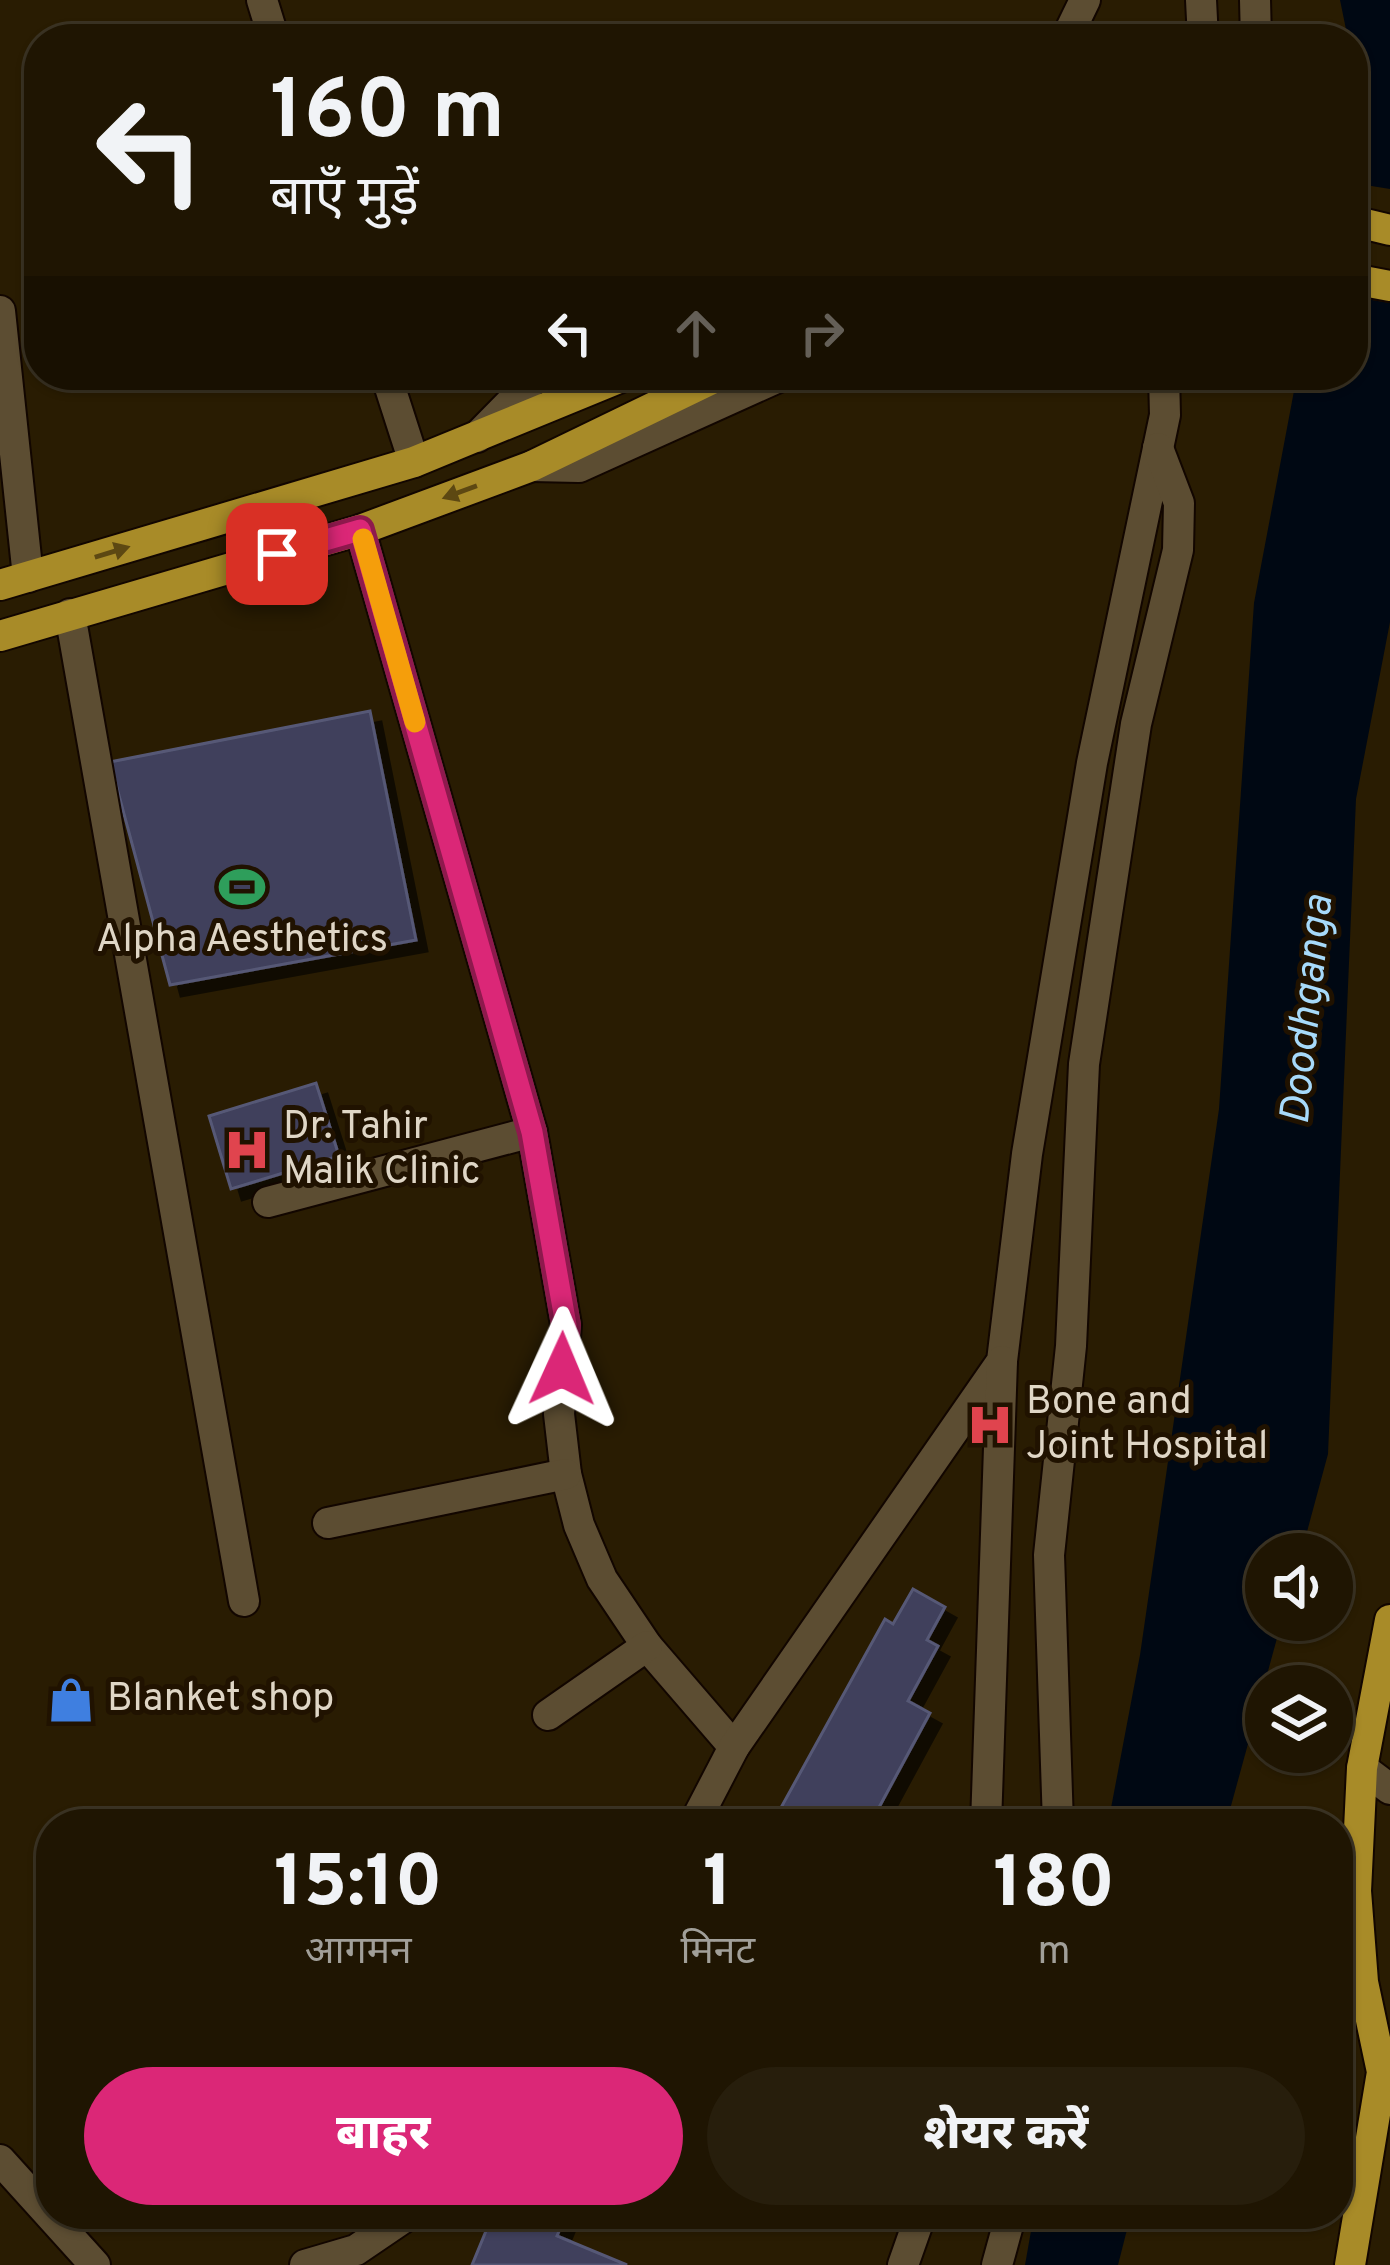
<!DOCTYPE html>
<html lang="hi">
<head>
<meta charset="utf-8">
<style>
  body { margin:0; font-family:Overpass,"Noto Sans Devanagari",sans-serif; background:#271e0c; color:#f1f3f6; height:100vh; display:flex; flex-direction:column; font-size:45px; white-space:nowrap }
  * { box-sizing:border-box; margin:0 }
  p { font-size:39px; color:#a19f99 }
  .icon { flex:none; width:66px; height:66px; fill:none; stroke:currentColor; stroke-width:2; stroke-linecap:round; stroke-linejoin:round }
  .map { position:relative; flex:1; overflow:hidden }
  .details { position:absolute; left:36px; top:1809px; width:1317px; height:420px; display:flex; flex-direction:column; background:#1f1502; border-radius:48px; box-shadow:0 3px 9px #0004,0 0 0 3px #3c3424 }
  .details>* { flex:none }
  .top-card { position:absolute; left:24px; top:24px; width:1344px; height:366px; border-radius:48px; box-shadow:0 3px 9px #0004,0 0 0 3px #3c3424; background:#1f1502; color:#f1f3f6; overflow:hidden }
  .buttons { position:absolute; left:1245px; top:1533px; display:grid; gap:24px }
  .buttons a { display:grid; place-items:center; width:108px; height:108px; border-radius:50%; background:#1f1502; box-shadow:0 3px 9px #0004,0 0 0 3px #3c3424; font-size:60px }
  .pin { position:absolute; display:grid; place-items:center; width:102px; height:102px; color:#fff; margin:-51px; border-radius:24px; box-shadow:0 6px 18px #0006 }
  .me { position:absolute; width:132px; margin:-66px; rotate:1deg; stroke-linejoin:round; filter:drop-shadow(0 0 9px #0008) }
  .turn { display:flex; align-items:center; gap:42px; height:252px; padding:0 48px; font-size:54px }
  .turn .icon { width:156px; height:156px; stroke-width:2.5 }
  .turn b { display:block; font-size:84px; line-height:102px }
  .lanes { display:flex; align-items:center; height:114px; padding:0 48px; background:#0003; justify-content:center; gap:60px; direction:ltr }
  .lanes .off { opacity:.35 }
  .eta { display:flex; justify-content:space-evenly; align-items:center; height:204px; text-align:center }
  .eta b { font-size:72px; font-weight:800; line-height:84px }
  .cta { display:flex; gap:24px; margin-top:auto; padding:24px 48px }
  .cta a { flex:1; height:138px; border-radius:72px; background:#db2777; color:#fff; font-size:48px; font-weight:800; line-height:138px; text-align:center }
  .cta a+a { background:#271e0c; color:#f1f3f6 }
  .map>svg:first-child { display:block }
  .water { fill:#000813 }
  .pier { fill:#291c02 }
  .building { fill:#3f405b; stroke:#575976; stroke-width:3; filter:url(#shadow) }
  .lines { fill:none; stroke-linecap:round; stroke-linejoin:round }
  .minor-casing { stroke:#120600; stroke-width:34 }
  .major-casing { stroke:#120600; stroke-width:34 }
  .minor { stroke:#5c4d32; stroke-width:30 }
  .major { stroke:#a88b28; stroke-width:30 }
  .oneway { fill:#5d4812 }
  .route-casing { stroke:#8e194d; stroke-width:30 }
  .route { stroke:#db2777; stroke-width:21 }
  .slow { stroke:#f59e0b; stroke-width:21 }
  .labels { text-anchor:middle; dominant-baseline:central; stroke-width:10; stroke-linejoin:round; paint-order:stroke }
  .poi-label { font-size:39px; fill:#dfd6c6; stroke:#201200; text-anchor:start }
  .water-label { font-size:42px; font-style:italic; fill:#a7dafa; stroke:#201200 }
</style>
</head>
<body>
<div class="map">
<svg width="1390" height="2265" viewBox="0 0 1390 2265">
  <defs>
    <filter id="shadow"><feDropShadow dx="11" dy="11" stdDeviation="0" flood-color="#0009"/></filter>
  </defs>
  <rect width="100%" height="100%" fill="#291c02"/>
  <g class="water">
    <polygon points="1340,0 1390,0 1390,622 1356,799 1328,1454 1301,1554 1266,1554 1266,1620 1282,1620 1226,1824 1108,1824 1140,1655 1219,1109 1254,603 1297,375 1353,375 1354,71 1353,39 1348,39"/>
    <polygon points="1034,2214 1131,2214 1118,2265 1025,2265"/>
  </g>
  <polygon class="pier" points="1353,183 1390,189 1390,303 1353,297"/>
  <g class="building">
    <polygon points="370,711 416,940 170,985 110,762"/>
    <polygon points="316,1083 339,1156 231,1189 209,1116"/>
    <polygon points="913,1589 945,1607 927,1640 938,1646 908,1701 930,1713 870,1824 772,1824 885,1619 893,1624"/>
    <polygon points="493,2214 566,2214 557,2236 627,2265 472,2265"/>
  </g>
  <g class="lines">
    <g class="minor-casing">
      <g id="minor">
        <polyline points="262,0 274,39"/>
        <polyline points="1201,0 1203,39"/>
        <polyline points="1255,0 1256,39"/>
        <polyline points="1066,39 1085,0"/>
        <polyline points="0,311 28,577"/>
        <polyline points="386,375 414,462"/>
        <polyline points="477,437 538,375"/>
        <polyline points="532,466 579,467 783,375"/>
        <polyline points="360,530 532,1132 566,1325 559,1414 566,1474 579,1525 602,1579 647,1646 734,1747"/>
        <polyline points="70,614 244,1601"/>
        <polyline points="268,1202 532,1132"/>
        <polyline points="328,1523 566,1474"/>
        <polyline points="548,1715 647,1646"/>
        <polyline points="1362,1768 1390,1789"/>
        <polyline points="694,1824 734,1747 1002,1361 1027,1154 1092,763 1165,415 1164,375"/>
        <polyline points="986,1824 1002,1361"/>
        <polyline points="1058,1824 1049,1555 1071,1346 1084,1064 1136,724 1178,550 1179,503 1158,448"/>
        <polyline points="0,2160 95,2265"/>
        <polyline points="305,2265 356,2250 409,2214"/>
        <polyline points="903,2265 921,2214"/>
        <polyline points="997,2265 1011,2214"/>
      </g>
    </g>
    <g class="major-casing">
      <g id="major">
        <polyline points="1353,221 1390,230"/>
        <polyline points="1353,279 1390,286"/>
        <polyline points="0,585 414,462 626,375"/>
        <polyline points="0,636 360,530 532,466 720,375"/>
        <polyline points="1350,2265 1382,2072 1363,1982 1356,1891 1362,1768 1390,1620"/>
      </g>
    </g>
    <use href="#minor" class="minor"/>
    <use href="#major" class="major"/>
  </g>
  <defs><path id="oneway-solid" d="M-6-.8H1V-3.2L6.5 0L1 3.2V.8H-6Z" transform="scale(3)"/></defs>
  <g class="oneway">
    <use href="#oneway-solid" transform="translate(460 492) rotate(160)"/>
    <use href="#oneway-solid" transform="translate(112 552) rotate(-17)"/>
  </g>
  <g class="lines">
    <g class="route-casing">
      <polyline id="route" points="277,554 360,530 532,1132 566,1325 562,1369"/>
    </g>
    <use href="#route" class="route"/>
    <polyline class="slow" points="363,539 415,722"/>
  </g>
  <defs>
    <g id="stadium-bare" transform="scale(3.6)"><path d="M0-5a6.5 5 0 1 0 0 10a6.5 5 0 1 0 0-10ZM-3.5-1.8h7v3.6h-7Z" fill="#2e9e5b" stroke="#201200" stroke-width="2.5" paint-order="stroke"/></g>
    <g id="hospital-bare" transform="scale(3.6)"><path d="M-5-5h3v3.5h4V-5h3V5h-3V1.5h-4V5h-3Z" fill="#e0444e" stroke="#201200" stroke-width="2.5" paint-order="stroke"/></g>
    <g id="shop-bare" transform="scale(3.6)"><path d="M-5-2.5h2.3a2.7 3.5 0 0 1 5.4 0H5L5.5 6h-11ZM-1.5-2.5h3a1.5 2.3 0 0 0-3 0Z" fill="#3f7fe0" stroke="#201200" stroke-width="2.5" paint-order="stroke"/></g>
  </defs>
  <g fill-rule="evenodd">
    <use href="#stadium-bare" x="242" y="887"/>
    <use href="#hospital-bare" x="247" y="1150"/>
    <use href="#hospital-bare" x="990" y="1425"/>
    <use href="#shop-bare" x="71" y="1700"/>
  </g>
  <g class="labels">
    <g class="poi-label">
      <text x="242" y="941" text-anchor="middle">Alpha Aesthetics</text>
      <text x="283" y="1128">Dr. Tahir<tspan x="283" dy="45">Malik Clinic</tspan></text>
      <text x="1026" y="1403">Bone and<tspan x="1026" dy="45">Joint Hospital</tspan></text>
      <text x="107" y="1700">Blanket shop</text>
    </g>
    <g class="water-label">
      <text transform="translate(1309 1010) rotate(-84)">Doodhganga</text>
    </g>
  </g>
</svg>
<div class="buttons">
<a><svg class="icon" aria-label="sound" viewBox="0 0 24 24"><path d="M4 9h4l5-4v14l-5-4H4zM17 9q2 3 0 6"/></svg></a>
<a><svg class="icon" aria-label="layers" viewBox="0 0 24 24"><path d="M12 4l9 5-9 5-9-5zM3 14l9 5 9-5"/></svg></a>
</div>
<div class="pin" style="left:277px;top:554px;background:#d93025"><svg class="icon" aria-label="arrive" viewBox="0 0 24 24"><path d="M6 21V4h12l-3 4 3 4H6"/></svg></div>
<svg class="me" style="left:562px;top:1369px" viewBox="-20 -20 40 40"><path d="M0-17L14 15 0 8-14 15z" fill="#db2777" stroke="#fff" stroke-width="4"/></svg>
<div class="top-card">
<div class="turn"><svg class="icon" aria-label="left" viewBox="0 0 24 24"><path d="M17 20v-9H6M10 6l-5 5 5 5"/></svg><div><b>160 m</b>बाएँ मुड़ें</div></div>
<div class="lanes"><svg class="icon" aria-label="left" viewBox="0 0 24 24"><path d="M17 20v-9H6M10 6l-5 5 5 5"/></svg><svg class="icon off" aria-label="ahead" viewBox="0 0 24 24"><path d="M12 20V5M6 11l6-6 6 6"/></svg><svg class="icon off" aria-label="right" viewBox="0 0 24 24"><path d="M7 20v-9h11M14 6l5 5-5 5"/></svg></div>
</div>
<section class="details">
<div class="eta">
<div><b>15:10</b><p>आगमन</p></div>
<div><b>1</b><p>मिनट</p></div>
<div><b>180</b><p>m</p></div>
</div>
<div class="cta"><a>बाहर</a><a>शेयर करें</a></div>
</section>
</div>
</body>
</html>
